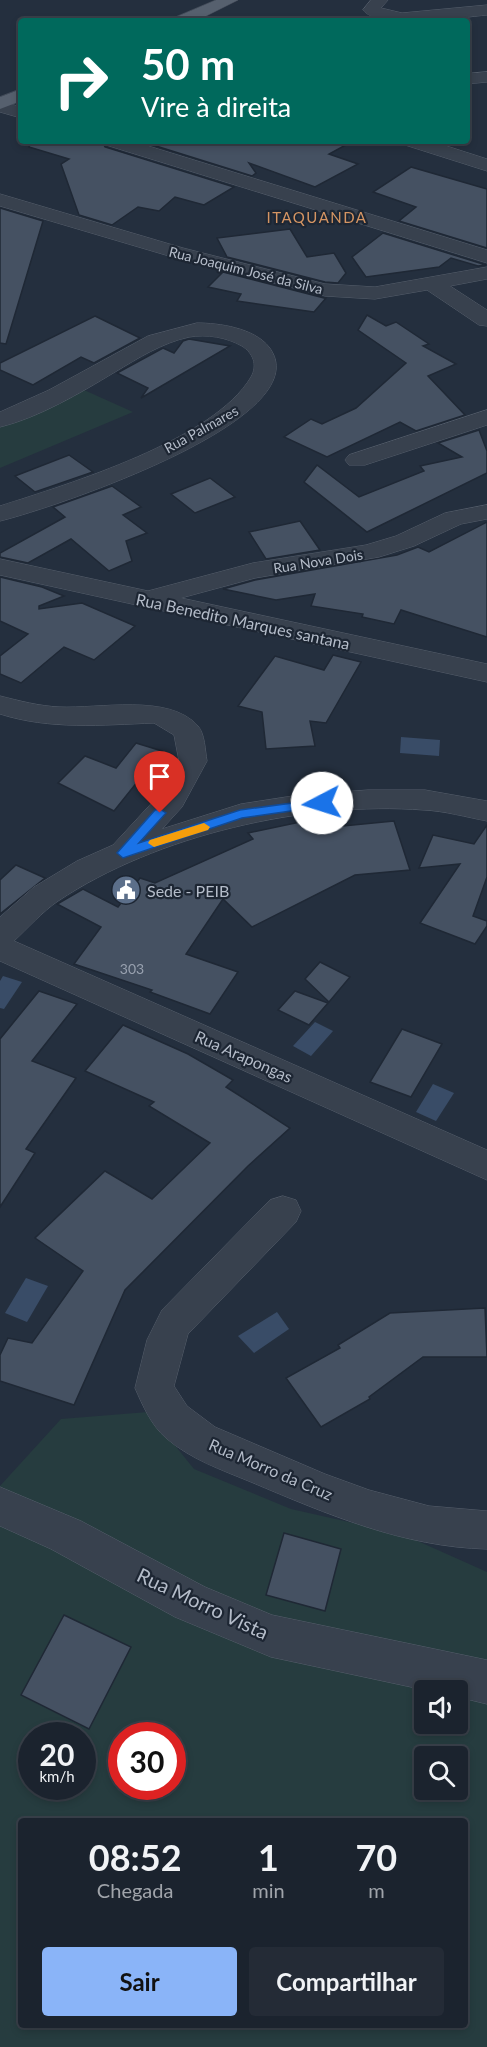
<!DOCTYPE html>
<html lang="pt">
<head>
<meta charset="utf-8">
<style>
  body { margin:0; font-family:Lato,sans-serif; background:#242b36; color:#f1f3f6; height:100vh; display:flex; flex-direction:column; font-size:22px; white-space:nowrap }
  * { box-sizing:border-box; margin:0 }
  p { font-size:20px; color:#a0a4aa }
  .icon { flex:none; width:33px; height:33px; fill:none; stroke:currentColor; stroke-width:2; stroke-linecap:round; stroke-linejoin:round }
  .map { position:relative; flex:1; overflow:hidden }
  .details { position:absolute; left:18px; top:1818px; width:450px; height:210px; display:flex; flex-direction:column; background:#1b232e; border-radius:6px; box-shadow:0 3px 9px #0003,0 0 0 2px #39404a }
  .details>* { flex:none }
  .top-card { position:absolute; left:18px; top:18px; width:452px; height:126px; border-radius:6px; box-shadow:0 3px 9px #0003,0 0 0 2px #39404a; background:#00695c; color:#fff; overflow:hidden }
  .tools { position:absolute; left:414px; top:1680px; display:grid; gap:12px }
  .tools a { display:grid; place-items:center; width:54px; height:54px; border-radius:6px; background:#1b232e; box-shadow:0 3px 9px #0003,0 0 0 2px #39404a; font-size:30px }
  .speed { position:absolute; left:18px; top:1722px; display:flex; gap:12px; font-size:30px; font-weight:700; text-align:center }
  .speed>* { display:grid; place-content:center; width:78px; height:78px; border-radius:50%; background:#1b232e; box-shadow:0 3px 9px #0003,0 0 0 2px #39404a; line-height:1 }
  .speed small { font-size:15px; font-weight:400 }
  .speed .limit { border:9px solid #d22; background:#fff; color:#111 }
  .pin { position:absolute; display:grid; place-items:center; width:51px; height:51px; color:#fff; margin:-62px -26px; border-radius:50% 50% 50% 0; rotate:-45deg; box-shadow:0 0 6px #0007 }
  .pin .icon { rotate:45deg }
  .me { position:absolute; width:66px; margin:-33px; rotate:265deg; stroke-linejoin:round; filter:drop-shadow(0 0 4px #0008) }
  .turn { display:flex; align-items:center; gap:21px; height:126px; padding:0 24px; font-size:27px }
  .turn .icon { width:78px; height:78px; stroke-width:2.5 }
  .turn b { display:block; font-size:42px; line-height:51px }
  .eta { display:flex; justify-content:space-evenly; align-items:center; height:102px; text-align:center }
  .eta b { font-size:36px; font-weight:700; line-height:42px }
  .primary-button { display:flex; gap:12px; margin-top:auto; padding:12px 24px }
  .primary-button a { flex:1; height:69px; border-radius:6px; background:#8ab4f8; color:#111; font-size:24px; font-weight:700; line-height:69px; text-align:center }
  .primary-button a+a { background:#242b36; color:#f1f3f6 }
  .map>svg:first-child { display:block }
  .green { fill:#263c3f; fill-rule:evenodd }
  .water { fill:#394c67 }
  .building { fill:#455162; stroke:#1f2835; stroke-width:1.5 }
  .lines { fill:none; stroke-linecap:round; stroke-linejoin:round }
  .minor-casing { stroke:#565f6c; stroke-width:1 }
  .major-casing { stroke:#414a57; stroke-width:1 }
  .minor { fill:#38414e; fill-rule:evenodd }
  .major { fill:#56606e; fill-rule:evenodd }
  .route { fill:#1a73e8; stroke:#114b97; stroke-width:1.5 }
  .slow { fill:#f59e0b }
  .labels { text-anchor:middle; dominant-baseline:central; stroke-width:4.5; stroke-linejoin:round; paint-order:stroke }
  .far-street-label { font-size:14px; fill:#b4bcc9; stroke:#1d2633 }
  .number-label { font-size:14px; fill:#98a1af }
  .far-neighbourhood-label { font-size:15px; letter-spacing:1.5px; fill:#d59563; stroke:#1d2633 }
  .street-label { font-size:16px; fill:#b4bcc9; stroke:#1d2633 }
  .poi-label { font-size:16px; fill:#b4bcc9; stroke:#1d2633; text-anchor:start }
  .near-street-label { font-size:20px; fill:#b4bcc9; stroke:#1d2633 }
</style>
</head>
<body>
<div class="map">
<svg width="487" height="2047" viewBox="0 0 487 2047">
  <rect width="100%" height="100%" fill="#242f3e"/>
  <g class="green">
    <polygon points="84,390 133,412 0,468 0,424"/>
    <path d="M148 1412 194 1469 291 1509 402 1534 487 1572V2047H0V1486L61 1419ZM424 1690H458V1724H424ZM32 1736H82V1786H32ZM122 1736H172V1786H122ZM424 1756H458V1790H424ZM21 1821H465V2025H21Z"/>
  </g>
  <g class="water">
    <polygon points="401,737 440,740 439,756 400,753"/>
    <polygon points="3,976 22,982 4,1009 0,1008 0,981"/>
    <polygon points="315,1022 333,1031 311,1056 293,1046"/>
    <polygon points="433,1084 454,1093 436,1121 416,1112"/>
    <polygon points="26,1278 48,1286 27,1322 5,1313"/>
    <polygon points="277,1312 289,1329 254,1353 238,1336"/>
  </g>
  <g class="building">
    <polygon points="30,141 102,141 105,147 234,187 204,205 175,197 159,211 138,207 112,225 79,215 61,164 69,159 29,147"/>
    <polygon points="140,141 353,141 329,154 358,164 315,187 249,163 256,173 252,176"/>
    <polygon points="411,167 487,189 487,248 399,221 416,207 373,192"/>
    <polygon points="0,208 43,221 6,344 0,343"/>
    <polygon points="290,229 307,257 334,253 346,273 338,283 325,282 227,257 217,238"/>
    <polygon points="383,233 486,265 478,266 451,258 439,267 366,277 352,257"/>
    <polygon points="223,272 324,298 326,298 314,312 237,301 241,294 208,287"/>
    <polygon points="367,315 386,326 396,322 429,344 423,346 456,364 428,376 465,415 416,431 400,422 327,457 284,437 311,419 322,424 356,408 406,363 358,330"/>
    <polygon points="95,316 140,338 94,363 81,357 33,385 0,370 0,363"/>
    <polygon points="189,339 230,346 141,398 148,388 117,373 163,348 174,353 183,341"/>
    <polygon points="479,430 487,451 487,473 367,532 304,482 317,465 359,497 424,471 420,466 462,457 438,443"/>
    <polygon points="69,455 93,472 35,492 15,476"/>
    <polygon points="210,478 235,497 195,513 171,494"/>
    <polygon points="112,486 141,507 123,515 147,533 126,541 132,561 109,571 71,539 28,563 0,557 0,553 65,517 53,507"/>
    <polygon points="300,521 320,550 266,559 249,532"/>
    <polygon points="487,522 487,637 401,610 394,624 362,617 363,614 311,606 315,594 276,600 223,589 255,580 397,555 418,547 429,552"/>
    <polygon points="0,577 42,587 64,596 39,606 39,609 82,603 135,626 94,660 64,647 21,683 0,674 0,656 28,634 0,621"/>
    <polygon points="333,655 361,662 326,723 310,721 315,746 266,749 262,712 238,706 275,656 324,670"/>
    <polygon points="136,743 162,751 114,811 58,783 85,756 116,768"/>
    <polygon points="319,818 323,825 342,824 343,826 394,821 410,870 355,875 252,927 223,899 186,954 238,972 210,1014 150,992 152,990 74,964 101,927 57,904 59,903 83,889 118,907 140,878 155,883 253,839 248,833"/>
    <polygon points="487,825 487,877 473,916 487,921 487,926 475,944 420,923 460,864 419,868 433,835 474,844"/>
    <polygon points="16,865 45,878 0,914 0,880"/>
    <polygon points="320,962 350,977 329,1002 305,979"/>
    <polygon points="39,991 77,1004 32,1061 76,1078 26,1149 35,1153 0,1207 0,1039"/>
    <polygon points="295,991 328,1003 309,1025 278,1010"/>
    <polygon points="123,1025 188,1054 233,1080 226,1087 290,1128 248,1166 125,1290 74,1405 0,1381 0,1355 8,1338 32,1343 83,1271 35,1238 105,1171 152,1199 210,1143 149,1106 154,1102 85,1071"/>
    <polygon points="402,1029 442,1044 411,1097 370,1082"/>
    <polygon points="485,1308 487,1357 423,1357 369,1397 370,1399 321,1427 286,1378 340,1348 338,1345 390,1313"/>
    <polygon points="284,1533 341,1549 325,1611 266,1595"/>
    <polygon points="64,1615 131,1647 89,1729 21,1695"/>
  </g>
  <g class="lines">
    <g class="minor-casing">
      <g id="minor">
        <path d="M371 0H388L381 8 402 13 487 5V15C461 17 380 32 363 10Z"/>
        <polygon points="487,72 487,82 466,84 466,74"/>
        <polygon points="0,101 21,107 21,118 0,112"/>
        <polygon points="104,141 132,141 487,250 487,263 106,145"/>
        <polygon points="403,141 431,141 487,159 487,171 405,145"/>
        <polygon points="0,194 183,248 325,284 375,287 487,267 487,279 450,286 487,310 487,326 479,325 427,290 375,299 325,296 169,256 0,206"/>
        <path d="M197 323C219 323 254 328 269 347 324 419 46 510 0 521V506C69 484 214 440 251 377 258 365 253 353 242 346 226 337 207 334 189 337 162 343 138 358 115 372 80 393 40 417 0 427V412L49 390 148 336Z"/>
        <polygon points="487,410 487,425 365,465 349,465 345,460 349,455"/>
        <polygon points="487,505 487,519 461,524 414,546 379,557 255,578 181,598 487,664 487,682 0,575 0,559 148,591 253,563 366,545 396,536 445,513"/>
        <path d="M0 696C20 701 39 706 59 707 99 709 169 693 198 726 205 734 205 750 207 761L182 807 162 829 241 804 299 795 368 790H425L487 801V821C466 817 445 811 424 810 305 801 157 835 58 901 42 912 28 928 14 941L487 1150V1180L0 961V917L34 887 77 861 113 845 160 794 179 761 174 735 154 723C102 725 50 730 0 714Z"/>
        <path d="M283 1196 296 1200 301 1211 296 1222 188 1334 174 1386 187 1406 215 1427 325 1474 369 1490 429 1506 487 1511V1549C403 1547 327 1514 251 1482 222 1470 190 1459 166 1438 151 1425 143 1406 135 1388L147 1340 162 1310 270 1200Z"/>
        <polygon points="0,1487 81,1521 205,1587 272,1615 487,1660 487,1704 458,1697 458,1690 425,1690 271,1657 175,1617 51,1549 0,1526"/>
      </g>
    </g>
    <g class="major-casing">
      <g id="major">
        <polygon points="216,0 238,0 196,21 174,21 176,17"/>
        <polygon points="21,89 21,101 0,109 0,97"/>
      </g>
    </g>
    <use href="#minor" class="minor"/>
    <use href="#major" class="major"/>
  </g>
  <polygon class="route" points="322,799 326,800 326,806 242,818 123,858 117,853 155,810 160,809 166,813 139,843 240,810"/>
  <polygon class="slow" points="204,823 210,827 208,830 154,847 148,843 150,840"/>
  <defs>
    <g id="civic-disc" transform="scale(1.5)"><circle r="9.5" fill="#5c6f8a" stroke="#1d2633"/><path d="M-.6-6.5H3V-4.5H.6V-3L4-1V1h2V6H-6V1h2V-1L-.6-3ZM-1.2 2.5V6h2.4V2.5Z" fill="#fff"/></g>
  </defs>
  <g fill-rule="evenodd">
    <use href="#civic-disc" x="126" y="890"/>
  </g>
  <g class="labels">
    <g class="far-street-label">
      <text transform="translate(246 270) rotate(14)">Rua Joaquim José da Silva</text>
      <text transform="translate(201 429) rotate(-29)">Rua Palmares</text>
      <text transform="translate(318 561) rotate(-9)">Rua Nova Dois</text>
    </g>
    <g class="number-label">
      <text x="132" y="968">303</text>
    </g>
    <g class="far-neighbourhood-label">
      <text x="317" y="217">ITAQUANDA</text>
    </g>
    <g class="street-label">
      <text transform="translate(243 621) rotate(12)">Rua Benedito Marques santana</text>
      <text transform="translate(244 1056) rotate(24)">Rua Arapongas</text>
      <text transform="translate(271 1469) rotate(23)">Rua Morro da Cruz</text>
    </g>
    <g class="poi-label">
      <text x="147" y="890">Sede - PEIB</text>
    </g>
    <g class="near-street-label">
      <text transform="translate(203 1603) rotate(25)">Rua Morro Vista</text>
    </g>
  </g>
</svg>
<div class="tools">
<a><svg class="icon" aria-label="sound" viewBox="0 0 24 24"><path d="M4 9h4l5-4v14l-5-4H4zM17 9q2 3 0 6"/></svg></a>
<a><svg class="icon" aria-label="search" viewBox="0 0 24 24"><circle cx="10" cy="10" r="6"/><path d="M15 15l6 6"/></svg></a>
</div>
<div class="speed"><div>20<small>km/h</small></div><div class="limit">30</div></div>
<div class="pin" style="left:160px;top:813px;background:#d93025"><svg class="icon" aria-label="arrive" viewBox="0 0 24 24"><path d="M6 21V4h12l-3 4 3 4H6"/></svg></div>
<svg class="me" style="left:322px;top:803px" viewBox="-20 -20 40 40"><circle r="19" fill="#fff"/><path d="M0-13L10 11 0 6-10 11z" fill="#1a73e8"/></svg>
<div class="top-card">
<div class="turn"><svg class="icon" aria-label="right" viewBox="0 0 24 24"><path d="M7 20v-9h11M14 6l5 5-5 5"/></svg><div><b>50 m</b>Vire à direita</div></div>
</div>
<section class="details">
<div class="eta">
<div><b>08:52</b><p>Chegada</p></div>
<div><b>1</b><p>min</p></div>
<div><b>70</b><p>m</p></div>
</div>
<div class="primary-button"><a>Sair</a><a>Compartilhar</a></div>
</section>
</div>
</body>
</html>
